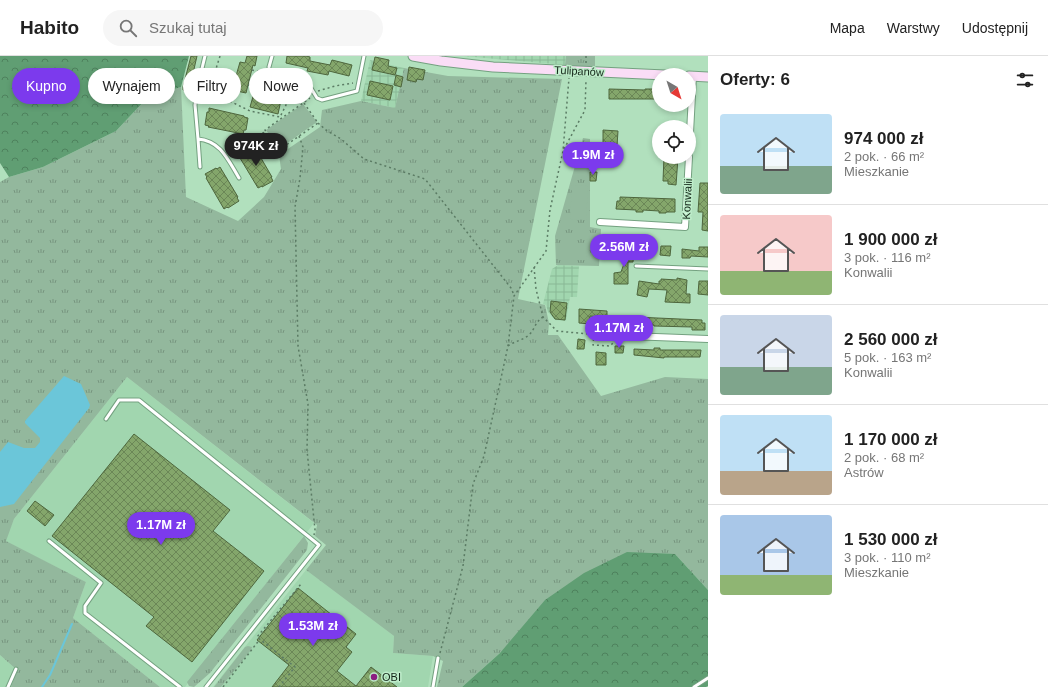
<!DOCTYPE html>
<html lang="pl">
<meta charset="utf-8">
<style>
body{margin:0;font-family:Arial,sans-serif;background:#f6f6f6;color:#222;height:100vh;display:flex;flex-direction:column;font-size:15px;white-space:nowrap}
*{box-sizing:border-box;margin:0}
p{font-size:13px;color:#767676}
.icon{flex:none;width:22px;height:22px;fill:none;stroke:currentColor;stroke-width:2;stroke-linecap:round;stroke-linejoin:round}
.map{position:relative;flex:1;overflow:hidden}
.details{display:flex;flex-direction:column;background:#fff;width:340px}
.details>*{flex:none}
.top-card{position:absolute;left:12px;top:12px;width:380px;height:36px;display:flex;gap:8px}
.needle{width:26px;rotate:141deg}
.controls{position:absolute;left:652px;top:12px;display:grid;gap:8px}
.controls a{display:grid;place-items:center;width:44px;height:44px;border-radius:50%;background:#fff;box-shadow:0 2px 6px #0003;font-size:20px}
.price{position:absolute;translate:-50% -34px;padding:0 9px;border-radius:14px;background:#7c3aed;color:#fff;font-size:13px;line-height:26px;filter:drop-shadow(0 1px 2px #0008)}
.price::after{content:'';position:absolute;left:50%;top:24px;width:12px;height:9px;margin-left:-6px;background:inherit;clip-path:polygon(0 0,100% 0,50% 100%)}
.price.current{background:#222;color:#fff}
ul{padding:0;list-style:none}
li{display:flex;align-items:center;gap:12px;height:100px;padding:0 12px}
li+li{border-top:1px solid #e0e0e0}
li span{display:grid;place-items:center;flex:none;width:112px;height:80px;border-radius:4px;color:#555}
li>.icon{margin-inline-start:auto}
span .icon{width:48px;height:48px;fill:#fffc;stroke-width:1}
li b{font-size:17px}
h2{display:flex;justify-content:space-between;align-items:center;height:48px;padding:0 12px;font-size:17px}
.tag{padding:0 14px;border-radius:18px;background:#fff;box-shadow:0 2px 6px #0003;font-size:14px;line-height:36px}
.tag.current{background:#7c3aed;color:#fff}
header{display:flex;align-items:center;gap:24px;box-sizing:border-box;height:56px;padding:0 20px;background:#fff;border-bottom:1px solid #e0e0e0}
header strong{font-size:19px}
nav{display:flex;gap:22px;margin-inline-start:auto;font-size:14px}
.search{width:280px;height:36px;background:#f6f6f6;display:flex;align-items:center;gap:10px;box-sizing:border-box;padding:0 14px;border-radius:22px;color:#767676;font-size:15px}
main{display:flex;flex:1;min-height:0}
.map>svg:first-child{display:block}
.built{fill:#a1d6af}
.industrial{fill:url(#industrial-grid)}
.grass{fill:url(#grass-tufts)}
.forest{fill:url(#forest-crowns)}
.garden{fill:#93b89d}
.water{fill:#6bc6d9}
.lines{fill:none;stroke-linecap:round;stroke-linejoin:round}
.stream{stroke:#6bc6d9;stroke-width:2}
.building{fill:url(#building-cross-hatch);stroke:#4e663d}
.lane-casing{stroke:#74a180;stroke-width:5}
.street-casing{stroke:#74a180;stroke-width:8}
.secondary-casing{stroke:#74a180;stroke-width:11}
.path{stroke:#5b7b64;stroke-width:1.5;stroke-dasharray:2 3;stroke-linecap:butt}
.lane{stroke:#fff;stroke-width:3}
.street{stroke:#fff;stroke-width:6}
.secondary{stroke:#faddf6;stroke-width:9}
.poi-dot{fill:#8c1e81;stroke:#beedca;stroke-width:1.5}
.labels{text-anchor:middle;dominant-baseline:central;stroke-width:3;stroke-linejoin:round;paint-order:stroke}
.street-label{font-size:11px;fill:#132518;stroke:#beedca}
.poi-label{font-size:11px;fill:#132518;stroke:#beedca;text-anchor:start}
</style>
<header>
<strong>Habito</strong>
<div class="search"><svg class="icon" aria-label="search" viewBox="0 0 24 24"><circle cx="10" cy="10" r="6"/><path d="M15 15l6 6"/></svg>Szukaj tutaj</div>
<nav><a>Mapa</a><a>Warstwy</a><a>Udostępnij</a></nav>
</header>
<main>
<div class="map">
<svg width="708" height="631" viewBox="0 0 708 631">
<defs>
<pattern id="industrial-grid" width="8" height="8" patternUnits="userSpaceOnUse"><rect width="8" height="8" fill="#a1d6af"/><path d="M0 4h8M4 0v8" fill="none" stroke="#8ab896"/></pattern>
<pattern id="grass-tufts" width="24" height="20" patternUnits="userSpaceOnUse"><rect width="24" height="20" fill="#93b89d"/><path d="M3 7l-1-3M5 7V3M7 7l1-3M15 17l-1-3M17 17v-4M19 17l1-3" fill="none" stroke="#77957f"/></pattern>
<pattern id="forest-crowns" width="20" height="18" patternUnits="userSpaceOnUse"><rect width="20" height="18" fill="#609e73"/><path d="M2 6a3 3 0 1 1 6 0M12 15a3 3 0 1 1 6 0" fill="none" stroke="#4e815d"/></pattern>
<pattern id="building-cross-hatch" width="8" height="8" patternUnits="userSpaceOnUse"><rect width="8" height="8" fill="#84a66b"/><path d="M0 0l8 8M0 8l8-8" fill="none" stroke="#6b8757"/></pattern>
</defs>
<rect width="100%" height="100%" fill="#b1e0bd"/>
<path class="built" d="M127,321l187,146 -129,164h-25l-87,-69 13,-36 -81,-41 9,-22z
M306,514l88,66 -1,17 40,3 -5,31h-215z
M0,599l17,15 -6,17h-11z"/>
<path class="industrial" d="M463,0h103l-1,9z
M370,4l34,8 -9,40 -34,-7z
M558,209l21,1 -2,31h-7l-4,24 -11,-1 -7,-8 -2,-7 -3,-1 9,-35z"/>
<path class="grass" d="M566,0h29v12l-30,-3z
M404,12l44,8 114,3 -44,220 27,6 4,18 -1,12h10l43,61 64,-19 43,2v211l-33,-36 -175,99 -38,34h-25l6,-26 -10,-5 -40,-3 1,-17 -88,-66 20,-25 -11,-9 2,-11 -190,-148 -113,142 -8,22 80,41 -13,36 87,69h-149l6,-17 -17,-15v-473l9,-5 34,-10 73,-36 32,-34 33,-10 5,110 52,24 26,-24 17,-28 -2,-14 41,-28 2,-17 39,-9 34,7z
M583,82l7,1v88l11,2 -2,37 -43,-1 -1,-29z
M304,480l4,7 -1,7 -97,123 -16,14 -5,-1 -2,-4z
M248,590l4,1 -1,3 -30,37h-7l31,-40z"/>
<path class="forest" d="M0,0h189l-8,31 -33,10 -32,34 -73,36 -34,10 -9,-14z
M627,496l48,2 33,36v96l-2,1h-244l38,-34 45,-53 39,-27z"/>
<path class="garden" d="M303,48l14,18 -38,27 -13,-19z
M572,129l16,1 -2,34 -16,-1z
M563,192h24l-1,12h-23z"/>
<path class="water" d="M64,320l17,8 9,21 -1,3 -75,96 -14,3v-55l8,-10 16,6h11l5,-6v-4l-15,-15v-2z"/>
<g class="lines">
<path class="stream" d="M42,631l8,-12 22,-51"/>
</g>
<path class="building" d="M191,0h6l-8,35 -6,-1v-3z
M247,0h10l-2,10 -2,-1 -7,28 -14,-3 8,-28 5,1z
M287,0h19l4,1v4l20,4 2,-5 20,5 -3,11 -20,-5 -1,4 -21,-4 1,-3 -22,-5z
M375,1l14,3 -1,6 9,2 -2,7 -23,-5z
M409,11l16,3 -2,10 -6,-1 -1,3 -9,-2z
M396,19l7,2 -2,10 -7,-2z
M370,25l23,5 -3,14 -23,-5z
M286,27l15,3 -3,14 -15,-3z
M609,33l36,1v-1h11v10h-47z
M254,37l27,7 -3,14 -28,-7z
M209,52l35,8v1l4,1 -2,12h-2l-1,4 -35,-7 1,-1 -4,-1 2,-13h2z
M603,74l15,1 -1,15h-14z
M250,90l1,2 3,-2 18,31h-1l2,4 -11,6v-1l-4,2 -18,-30 1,-1 -2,-3z
M664,101l14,1 -2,27 -8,-1v-3h-5z
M220,111l18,30 -1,1 2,3 -11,7 -1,-1 -3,2 -18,-31 1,-1 -2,-3 11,-6 1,1z
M590,116h7l-1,9h-6z
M700,127h8v48l-6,-1 1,-18h-5z
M620,141l55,2v13h-9v1h-7v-2l-16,-1v2h-7v-2l-20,-1 1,-8h3z
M643,184h10v9l-11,-2z
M661,190h10l-1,10 -10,-1z
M699,191h9v10l-17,-1 -1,2h-8v-9l17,2z
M623,194h11l-1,12h-5v22h-14v-11l7,-1 4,-11h-2z
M677,222l10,2 -1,14h4v9l-25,-1 2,-12 -18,-1 -2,8 -10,-2 2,-14 20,3v-3h2v-2l16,1z
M699,225h9v14l-10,-1z
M551,245l16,2 -2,17 -10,-1 -5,-7z
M579,253l28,2v7l-17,-2v8l-11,-1z
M635,261l67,3v3h3v7h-13v-3l-38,-1v-1l-21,-1 1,-6h1z
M616,262h11v7h-11z
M578,283l7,1 -1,9h-7z
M615,290h9l-1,7h-8z
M654,292h6v2h41l-1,7h-36v1l-30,-3v-6l20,1z
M596,296l10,1v12h-10z
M134,378l96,76 -17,21 51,40 -72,91 -46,-36 8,-9 -102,-81z
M35,445l19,14 -9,11 -18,-15z
M298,532l58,46 -10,13 6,5 -15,19 19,15 15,-19 26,20h-125l17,-22 -32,-25z"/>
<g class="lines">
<defs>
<path id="lane" d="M205,0l-7,29 -3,20 3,34c23,2 30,21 41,39
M269,11l3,-11
M306,24l11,18 5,2 35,-9 7,-35
M198,83l2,28
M636,210l72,3
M106,363l13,-19h20l180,145 -113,142
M49,485l52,42 -16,23v7l95,74
M8,631l8,-18
M433,631l5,-29
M694,631l14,-9"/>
<path id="street" d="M689,96l4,-76
M600,166l85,5 4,-70
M603,279l105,4"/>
<path id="secondary" d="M413,0l28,5 52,6 172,8
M689,20l19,1"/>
</defs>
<use href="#lane" class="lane-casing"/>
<use href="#street" class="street-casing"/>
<use href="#secondary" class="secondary-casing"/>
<path class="path" d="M220,0l-11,35 41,20 30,6 8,-16 11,2 4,-17
M586,0v8
M252,14l49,10
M248,29l26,4
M318,35l17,-5 18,-3
M260,39l5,-22
M273,42l3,-23
M304,47l14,20 -39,27 -14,-20c15,-11 30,-21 45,-32
M318,67l8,7 15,9 23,20 61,20 86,109 3,7
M299,80l4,11 -3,31 -5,29 3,139 10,58 -1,46 8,80 -1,5
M227,93l4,1 24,-15 11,-3
M564,93l21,-39 1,-30
M534,211l2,22 7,28 14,14 41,4
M594,278l-1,11 17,1 4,-4
M508,290c7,-5 15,-6 21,-11 6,-6 6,-13 14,-18
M440,597l23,-87 10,-82 11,-28 24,-110 6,-50 32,-45 4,-41 13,-59 6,-73
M223,631l37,-48
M279,631l16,-20 -38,-30 44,-53"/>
<use href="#lane" class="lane"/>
<use href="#street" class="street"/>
<use href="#secondary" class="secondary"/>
</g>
<circle class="poi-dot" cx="374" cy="621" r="4"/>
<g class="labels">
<g class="street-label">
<text transform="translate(579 15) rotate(3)">Tulipanów</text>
<text transform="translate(687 143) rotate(-87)">Konwalii</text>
</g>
<g class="poi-label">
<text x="382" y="621">OBI</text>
</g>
</g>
</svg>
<div class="controls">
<a><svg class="needle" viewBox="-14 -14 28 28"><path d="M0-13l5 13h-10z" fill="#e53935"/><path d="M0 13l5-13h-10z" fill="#767676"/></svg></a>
<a><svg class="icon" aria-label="locate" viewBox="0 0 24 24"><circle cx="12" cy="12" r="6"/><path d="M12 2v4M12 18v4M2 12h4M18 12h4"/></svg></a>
</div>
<b class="price current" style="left:256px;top:111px">974K zł</b>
<b class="price" style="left:593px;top:120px">1.9M zł</b>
<b class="price" style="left:624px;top:212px">2.56M zł</b>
<b class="price" style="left:619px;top:293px">1.17M zł</b>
<b class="price" style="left:161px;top:490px">1.17M zł</b>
<b class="price" style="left:313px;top:591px">1.53M zł</b>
<div class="top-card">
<a class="tag current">Kupno</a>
<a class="tag">Wynajem</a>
<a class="tag">Filtry</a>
<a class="tag">Nowe</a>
</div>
</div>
<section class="details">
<h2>Oferty: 6<svg class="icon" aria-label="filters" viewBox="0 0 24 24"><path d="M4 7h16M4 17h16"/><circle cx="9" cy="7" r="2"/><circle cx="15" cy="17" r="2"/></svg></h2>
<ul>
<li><span style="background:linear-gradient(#bfe0f5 65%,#7fa58c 0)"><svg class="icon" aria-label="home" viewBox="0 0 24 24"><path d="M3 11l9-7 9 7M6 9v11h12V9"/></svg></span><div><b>974 000 zł</b><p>2 pok. · 66 m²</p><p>Mieszkanie</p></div></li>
<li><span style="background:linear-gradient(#f6c9c9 70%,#8fb573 0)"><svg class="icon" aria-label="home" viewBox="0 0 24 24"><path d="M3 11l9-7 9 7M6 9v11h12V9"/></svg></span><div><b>1 900 000 zł</b><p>3 pok. · 116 m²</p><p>Konwalii</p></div></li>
<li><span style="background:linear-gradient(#c9d6e8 65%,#7fa58c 0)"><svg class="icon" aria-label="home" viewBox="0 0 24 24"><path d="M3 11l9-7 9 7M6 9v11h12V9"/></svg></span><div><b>2 560 000 zł</b><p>5 pok. · 163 m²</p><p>Konwalii</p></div></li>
<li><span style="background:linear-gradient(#bfe0f5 70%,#b9a48a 0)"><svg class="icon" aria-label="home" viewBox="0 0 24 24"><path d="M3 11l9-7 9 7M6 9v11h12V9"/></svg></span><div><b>1 170 000 zł</b><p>2 pok. · 68 m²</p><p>Astrów</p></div></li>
<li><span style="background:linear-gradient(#a9c7e8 75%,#8fb573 0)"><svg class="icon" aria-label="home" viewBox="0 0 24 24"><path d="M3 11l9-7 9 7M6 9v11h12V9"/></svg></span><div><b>1 530 000 zł</b><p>3 pok. · 110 m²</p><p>Mieszkanie</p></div></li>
</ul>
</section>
</main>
